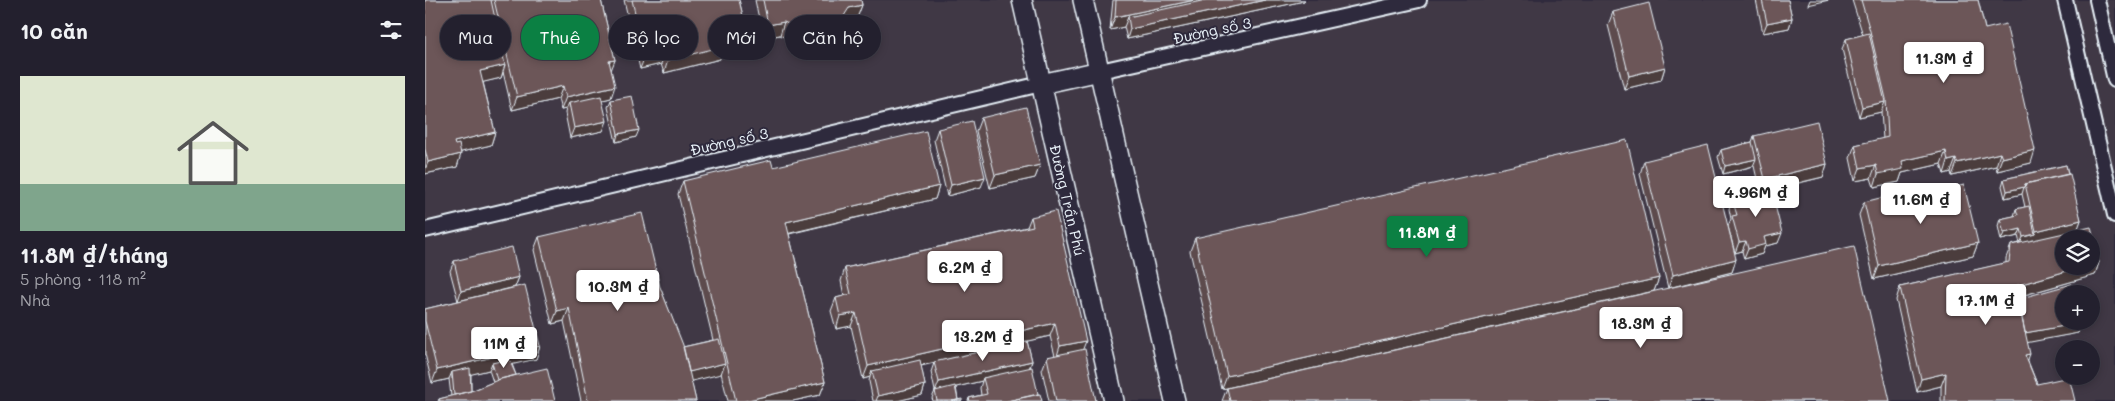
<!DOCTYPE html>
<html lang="vi">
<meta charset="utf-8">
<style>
body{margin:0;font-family:Mali,sans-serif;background:#2f2d3a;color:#f1f3f6;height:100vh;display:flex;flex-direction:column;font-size:19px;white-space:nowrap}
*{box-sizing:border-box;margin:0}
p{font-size:16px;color:#a3a3aa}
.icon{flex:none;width:28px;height:28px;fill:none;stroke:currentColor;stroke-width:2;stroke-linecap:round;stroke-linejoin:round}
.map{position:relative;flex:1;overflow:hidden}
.drawer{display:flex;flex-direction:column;background:#23202e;width:425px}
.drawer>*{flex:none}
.guide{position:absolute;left:15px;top:15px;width:475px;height:45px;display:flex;gap:10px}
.controls{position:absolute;left:1630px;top:230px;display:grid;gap:10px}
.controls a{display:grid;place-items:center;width:45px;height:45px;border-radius:50%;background:#23202e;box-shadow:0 2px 8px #0003,0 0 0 1px #403e4a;font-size:25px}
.price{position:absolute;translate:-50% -42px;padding:0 11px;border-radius:5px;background:#fff;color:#222;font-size:16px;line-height:32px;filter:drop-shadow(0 1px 2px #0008)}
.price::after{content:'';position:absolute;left:50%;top:30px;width:15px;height:11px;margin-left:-8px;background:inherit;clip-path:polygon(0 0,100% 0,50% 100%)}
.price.on{background:#0b8043;color:#fff}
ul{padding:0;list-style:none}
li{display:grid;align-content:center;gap:10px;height:265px;padding:0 20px}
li+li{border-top:1px solid #403e4a}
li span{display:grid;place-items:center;height:155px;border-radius:0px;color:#555}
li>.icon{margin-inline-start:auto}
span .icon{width:90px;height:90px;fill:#fffc;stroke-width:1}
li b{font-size:21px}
h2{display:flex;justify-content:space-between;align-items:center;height:60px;padding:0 20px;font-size:21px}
.pill{padding:0 18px;border-radius:22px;background:#23202e;box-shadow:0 2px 8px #0003,0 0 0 1px #403e4a;font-size:18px;line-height:45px}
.pill.on{background:#0b8043;color:#fff}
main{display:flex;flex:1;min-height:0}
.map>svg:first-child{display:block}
.built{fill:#413845;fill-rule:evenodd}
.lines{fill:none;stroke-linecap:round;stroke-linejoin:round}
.minor-casing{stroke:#e8f1f8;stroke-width:18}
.secondary-casing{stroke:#e8f1f8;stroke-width:22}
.minor{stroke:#2f2a3d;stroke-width:14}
.secondary{stroke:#2f2a3d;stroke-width:19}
.wall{fill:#5d4b4d;stroke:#e8f1f8;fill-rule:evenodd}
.shaded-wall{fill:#4c3d3e;stroke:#e8f1f8}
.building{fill:#6c5759;stroke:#e8f1f8}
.labels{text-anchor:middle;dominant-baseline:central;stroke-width:4;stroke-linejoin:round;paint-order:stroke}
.street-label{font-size:15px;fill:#e8f1f8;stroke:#2f2a3d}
</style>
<main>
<section class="drawer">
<h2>10 căn<svg class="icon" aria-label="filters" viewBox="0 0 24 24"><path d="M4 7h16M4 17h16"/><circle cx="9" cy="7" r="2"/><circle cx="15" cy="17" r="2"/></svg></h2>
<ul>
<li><span style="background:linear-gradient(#dfe7d0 70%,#7fa58c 0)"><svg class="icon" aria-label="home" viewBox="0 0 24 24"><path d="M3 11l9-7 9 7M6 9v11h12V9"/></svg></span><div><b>11.8M ₫/tháng</b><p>5 phòng · 118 m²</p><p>Nhà</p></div></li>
</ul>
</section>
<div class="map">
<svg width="1690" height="401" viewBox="0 0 1690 401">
<rect width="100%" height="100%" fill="#2f2a3d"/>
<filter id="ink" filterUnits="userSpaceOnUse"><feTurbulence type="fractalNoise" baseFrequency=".02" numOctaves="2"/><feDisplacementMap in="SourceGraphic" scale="10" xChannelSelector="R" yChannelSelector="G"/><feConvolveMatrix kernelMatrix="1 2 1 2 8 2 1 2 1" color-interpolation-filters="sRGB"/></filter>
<g filter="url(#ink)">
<path class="built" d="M0,0h1690v401h-1690zM1639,239h27v27h-27zM1639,294h27v27h-27zM1639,349h27v27h-27z"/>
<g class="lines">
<defs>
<path id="minor" d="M1640,0l50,215
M1672,0l18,80
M675,71l319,-71
M0,230l616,-146"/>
<path id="secondary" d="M597,0l92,401
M658,0l92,401
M616,84l59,-13"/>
</defs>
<use href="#minor" class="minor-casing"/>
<use href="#secondary" class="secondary-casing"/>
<use href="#minor" class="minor"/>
<use href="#secondary" class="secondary"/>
</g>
<path class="wall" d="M0,0h176l14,60 -4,9v29l-9,2 1,31 -33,7 -5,-25 1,-4 -5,1 -3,-11 -46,11 -9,-38 -2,6 -18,4 12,50 -4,13 -30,7 -4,15 -32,7z
M199,0h115l8,32 -5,12 -18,5 -4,10 -56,14 -3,-9 -21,5z
M330,0h106l1,5 -5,13 -13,3 -6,11 -46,9 -12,-6 -17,3z
M688,0h192l-1,1 -177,38 -3,-12 -14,3z
M1331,0h32l4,18 -3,10 -26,5z
M1427,0h126l7,29 46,134 -34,8 -1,-5 -44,10 -1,-4 -7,2 -3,-10 -39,9 -3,9 -25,5 -3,-9 -16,3 -5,-23 5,-13 28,-6 -2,-27 -22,5 -17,-68 4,-10 17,-4z
M1188,12l52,55 -4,13 -37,9 -16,-64z
M186,100l25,37 -20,5 -8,-35z
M556,118l59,47 -5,13 -45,10 -14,-57z
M513,129l43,58 -34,9 -13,-56z
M1329,136l73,28 -4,13 -52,13 7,53 -13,3 -3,8 -18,5 -2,-8 -7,2 -7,-27 3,-7 -2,-10 3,-10 28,-7 -6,-26 -31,8 -5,-17 3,-7 31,-8z
M1219,161l92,98 -4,13 -64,16 -28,-114z
M1641,165l15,55 -4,10 22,32 -4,13 -78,22 1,2 63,24 -3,10 -51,9 1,19 9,23 38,17h-134v-15l-24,6 -21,-92 4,-13 106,-24v-5l5,-13 9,-2 -2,-7 -17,4 -3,-14 2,-7 14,-3 2,-7 9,-2 -3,-13 -17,4 -3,-12 2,-7z
M348,167l166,19 -4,13 -146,35 36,148 -5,13 -27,6h-65l-7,-28 -30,8 5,20h-115l-17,-80 -12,3 -18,-74 5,-13 121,50 23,60 30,-7 -35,-146 5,-13z
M1492,196l61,47 -5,13 -99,23 -15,-64 5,-13 26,4 25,-6z
M606,217l51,133 14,51h-47l-7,-31 5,-13 8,-1 -5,-20 -23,5 5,20 -2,7 8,26 4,7h-74l1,-3 12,-3 -1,-7 2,-7 -26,6 2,13 4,1h-29l-1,-3 3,-7 -4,-19 3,-9 -13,3 4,19 -3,10 -25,6h-24l-4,-20 1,-4 -7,2 -12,-53 -15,3 -5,-18 5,-13 8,-2 -3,-15 4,-13 182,-41z
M770,238l464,40 -5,13 -432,98 -32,-138z
M29,261l65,16 -4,10 25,59 -4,13 -24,5 4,11 39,26h-117l1,-2 12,-3 -2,-17 -17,4 -7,-29v-45l33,-8 -8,-30zM64,370l4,12 -22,9v-17z
M802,388l663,13h-668z"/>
<path class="shaded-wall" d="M770,0h28l-95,17 -4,10 -14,3 5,-13z
M840,0h40l-1,1 -177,38 3,-10z
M1385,0h19l-21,5z
M437,5l-5,13 -13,3 -6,11 -46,9 5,-13 52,-20z
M1367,18l-3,10 -26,5 4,-10z
M359,22l-4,13 -17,3 5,-13z
M322,32l-5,12 -18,5 -4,10 -56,14 4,-13 55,-23z
M241,51l-5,13 -21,5 5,-13z
M190,60l-5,13 -1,-12z
M80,65l-4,13 -25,6 4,-13z
M1240,67l-4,13 -37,9 5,-13z
M138,86l-5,13 -46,11 5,-13z
M190,86l-4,12 -41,10 -1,-5 -3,6 -5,1 5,-13z
M1460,102l-4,10 -22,5 3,-10z
M182,121l-4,10 -33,7 4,-10z
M214,130l-3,7 -20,5 2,-8z
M70,132l-4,13 -42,10 5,-13z
M1610,150l-4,13 -34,8 5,-13z
M1521,151l-5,13 -39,9 -3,9 -25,5 4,-13 24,-13z
M1575,153l-4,13 -44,10 5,-13z
M36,154l-4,13 -32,7v-4l3,-8z
M1331,159l-3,7 -30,8 2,-8z
M1531,159l-5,13 -7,2 4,-13z
M1402,164l-4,13 -63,15 5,-13z
M615,165l-5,13 -45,10 5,-13z
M1451,165l-5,13 -16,3 5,-13z
M560,177l-4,10 -34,9 4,-11z
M514,186l-4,13 -153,36 4,-13z
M1599,187l-2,7 -17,4 2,-7z
M1656,220l-4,11 -57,13 3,-7 12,-3 1,-3z
M1596,229l-3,7 -17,4 3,-7z
M1357,233l-4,10 -13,3 -3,8 -18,5 4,-10 16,-12z
M1321,241l-4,10 -7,2 4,-11z
M1553,243l-5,13 -99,23 5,-13z
M1311,259l-4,13 -64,16 5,-13z
M1674,262l-4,13 -85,24 5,-13 69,-20h7v-2z
M94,277l-4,10 -57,14 3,-10z
M1234,278l-5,13 -432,98 5,-13z
M144,308l-5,13 -12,3 5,-13z
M431,313l-5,13 -15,3 4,-13z
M630,323l-5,13 -176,40 -2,-5 -2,6 -7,2 5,-13z
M1656,323l-3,10 -58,11 4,-11z
M661,341l-5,13 -25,5 4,-13z
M115,346l-4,13 -43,10 -1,-6 -3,7 -37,9v-7l-3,7 -17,4 5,-13z
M1605,354l-5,13v-12z
M607,361l-4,10 -45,7 -1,3 -47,11 4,-10z
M300,363l-4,11 -37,9 4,-11z
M1521,373l-5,13 -24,6 4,-13z
M400,382l-5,13 -27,6h-49z
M500,385l-3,10 -25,6h-21l2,-5z"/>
<path class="building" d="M0,0h66l14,65 -25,6 15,61 -41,10 1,3 4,-1 2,10 -33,8 -3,-13z
M69,0h107l14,60 -6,1 6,25 -49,11 -3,-11 -46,11z
M207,0h107l8,32 -24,5 2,9 -57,14 -2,-9 -21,5z
M338,0h98l1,5 -13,3 -7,11 -45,9 -13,-6 -16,3z
M691,0h79l-80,17z
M781,0h59l-135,29 -2,-12z
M1337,0h26l4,18 -25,5z
M1436,0h117l7,29 21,-5 29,126 -33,8 -2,-5 -43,10 -1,-4 -8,2 -2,-10 -44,10 1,8 -25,5 -2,-9 -16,3 -5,-23 33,-8 -2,-38 -16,-68z
M1224,3l16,64 -36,9 -16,-64z
M1444,33l16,69 -23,5 -16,-68z
M176,96l6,25 -33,7 -5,-25z
M207,96l7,34 -21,4 -7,-34z
M601,107l14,58 -45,10 -14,-57z
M547,121l13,56 -34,8 -13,-56z
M1392,121l10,43 -62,15 -11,-43z
M501,131l13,55 -153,36 39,160 -81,19h-8l-53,-220 88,-21 2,7z
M1202,140l32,138 -432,98 -32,-138z
M1327,142l4,17 -31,7 -4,-16z
M1283,145l28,114 -63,16 -29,-114z
M1641,165l2,9 -43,10 -1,3 -17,4 -3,-12z
M1645,174l11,46 -45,11 -11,-47z
M1539,185l14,58 -99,23 -15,-64 24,-6 2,10 27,-7v-3z
M1346,189l11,44 -18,4 2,7 -18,5 -2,-8 -7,1 -7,-26 5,-1 -5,-16z
M1604,206l6,28 -12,3 -2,-8 -17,4 -4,-14 18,-4 -2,-6z
M631,211l30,130 -26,5 -5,-23 -187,43 -12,-53 -16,3 -4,-18 15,-4 -6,-26 188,-42 -2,-9z
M217,213l18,74 23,58 13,56h-108l-19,-93 -12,3 -18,-74z
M1666,227l8,35 -8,2v-25h-27v27h20l-69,20 15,68 -5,1 12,29 32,-7 6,24h-130l1,-28 -25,6 -21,-92 109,-25 2,-17z
M1429,246l36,155h-660l-3,-13z
M87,247l7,30 -58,14 -7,-30z
M1647,284l3,10h-11v27h17v2l-56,10 -7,-34z
M100,285l15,61 -103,24 -12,-49v-12z
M294,339l6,24 -36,9 -6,-25z
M602,341l5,20 -93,21 -5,-20z
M660,349l11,52h-40l-9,-44z
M84,359l7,16 -19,5 -5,-17z
M495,360l5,25 -47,11 -6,-25z
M607,367l6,27 -31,7h-37l-1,-3 18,-4 -4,-16z
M45,368l1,23 -17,4 -2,-23z
M122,368l8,33h-115l-1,-2 35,-9 26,-11z
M530,386l3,14 -6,1h-15l-2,-10z
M615,394l2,7h-35z
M537,399v2h-10z"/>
</g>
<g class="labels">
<g class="street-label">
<text transform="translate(787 30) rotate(-12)">Đường số 3</text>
<text transform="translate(304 141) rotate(-13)">Đường số 3</text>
<text transform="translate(643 200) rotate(77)">Đường Trần Phú</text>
</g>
</g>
</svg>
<div class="controls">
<a><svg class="icon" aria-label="layers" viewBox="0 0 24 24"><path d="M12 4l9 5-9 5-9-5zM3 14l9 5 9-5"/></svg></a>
<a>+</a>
<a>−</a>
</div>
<b class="price" style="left:1519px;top:84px">11.3M ₫</b>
<b class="price" style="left:1331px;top:218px">4.96M ₫</b>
<b class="price" style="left:1496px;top:225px">11.6M ₫</b>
<b class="price on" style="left:1002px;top:258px">11.8M ₫</b>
<b class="price" style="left:540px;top:293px">6.2M ₫</b>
<b class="price" style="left:193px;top:312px">10.3M ₫</b>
<b class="price" style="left:1561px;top:326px">17.1M ₫</b>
<b class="price" style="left:1216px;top:349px">18.3M ₫</b>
<b class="price" style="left:558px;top:362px">13.2M ₫</b>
<b class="price" style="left:79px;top:369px">11M ₫</b>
<div class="guide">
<a class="pill">Mua</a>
<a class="pill on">Thuê</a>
<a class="pill">Bộ lọc</a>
<a class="pill">Mới</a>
<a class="pill">Căn hộ</a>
</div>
</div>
</main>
